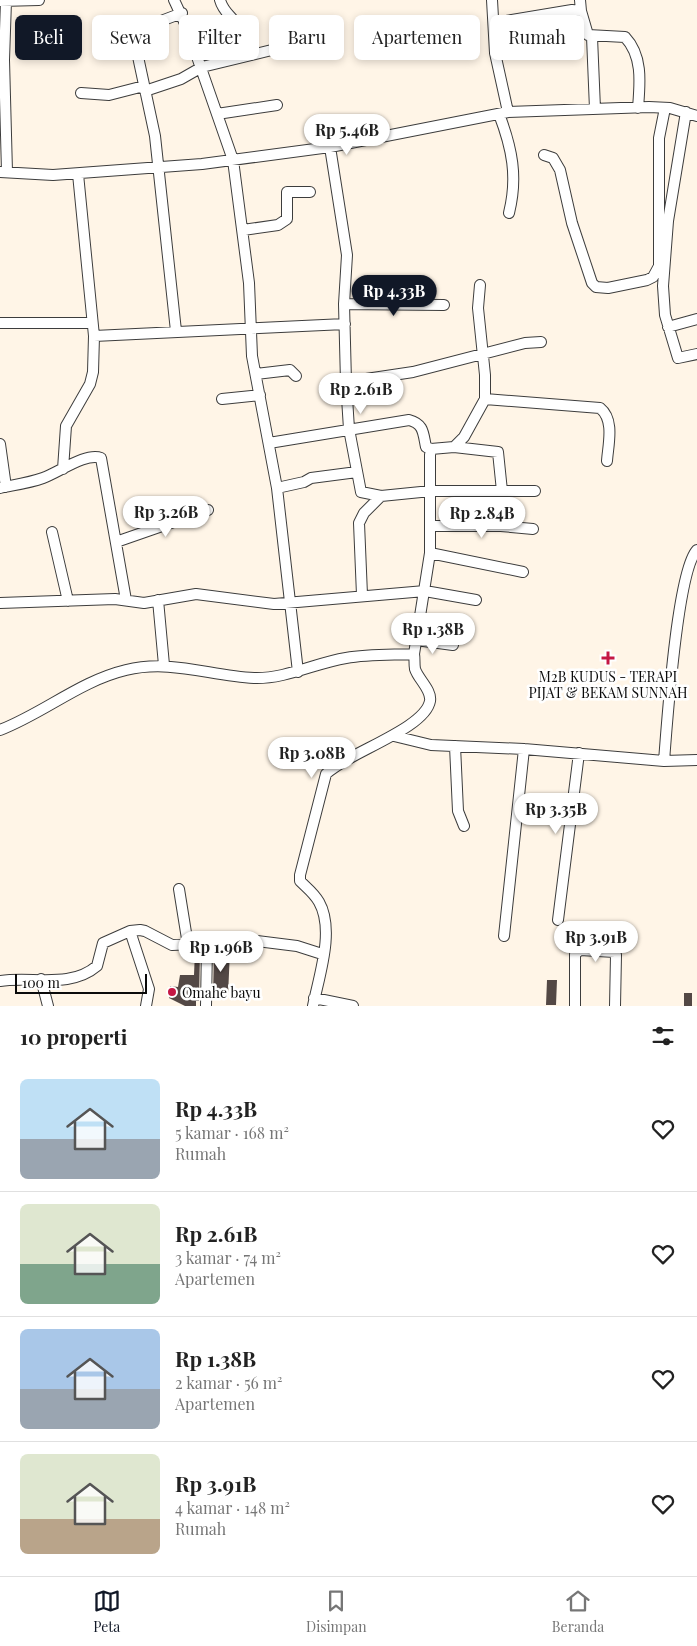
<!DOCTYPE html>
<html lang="id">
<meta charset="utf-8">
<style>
body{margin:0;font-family:"Playfair Display",serif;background:#f6f6f6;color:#222;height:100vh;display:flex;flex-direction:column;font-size:19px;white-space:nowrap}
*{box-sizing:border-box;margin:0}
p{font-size:16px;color:#767676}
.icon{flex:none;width:28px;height:28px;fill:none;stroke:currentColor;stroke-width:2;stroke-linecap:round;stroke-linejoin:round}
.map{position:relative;height:1006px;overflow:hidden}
.details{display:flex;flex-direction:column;background:#fff;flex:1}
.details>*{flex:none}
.top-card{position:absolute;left:15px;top:15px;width:668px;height:45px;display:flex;gap:10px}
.scale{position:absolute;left:15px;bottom:12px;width:132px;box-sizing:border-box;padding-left:5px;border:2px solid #0a0a0a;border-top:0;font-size:14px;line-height:18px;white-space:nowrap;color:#0a0a0a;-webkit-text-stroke:4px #fff;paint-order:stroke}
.price{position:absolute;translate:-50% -42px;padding:0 11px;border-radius:18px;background:#fff;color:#222;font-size:16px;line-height:32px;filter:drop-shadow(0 1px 2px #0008)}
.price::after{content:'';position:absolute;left:50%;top:30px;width:15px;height:11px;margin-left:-8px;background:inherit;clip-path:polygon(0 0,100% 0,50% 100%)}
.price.selected{background:#111827;color:#fff}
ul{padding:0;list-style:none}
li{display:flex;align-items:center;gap:15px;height:125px;padding:0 20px}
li+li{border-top:1px solid #e0e0e0}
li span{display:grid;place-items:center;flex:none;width:140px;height:100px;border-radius:8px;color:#555}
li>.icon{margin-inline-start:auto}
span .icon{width:60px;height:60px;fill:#fffc;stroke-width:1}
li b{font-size:21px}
h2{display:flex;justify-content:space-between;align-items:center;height:60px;padding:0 20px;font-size:21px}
.tag{padding:0 18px;border-radius:8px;background:#fff;box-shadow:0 2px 8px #0003;font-size:18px;line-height:45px}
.tag.selected{background:#111827;color:#fff}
.menu{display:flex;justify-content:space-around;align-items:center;height:70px;border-top:1px solid #e0e0e0;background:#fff;font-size:14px;color:#767676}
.menu a{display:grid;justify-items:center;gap:2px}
.menu .selected{color:#111827}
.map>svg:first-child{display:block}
.building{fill:#534845}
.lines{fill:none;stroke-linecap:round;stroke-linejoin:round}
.minor-casing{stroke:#3d3d3d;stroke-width:12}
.minor{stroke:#fff;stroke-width:10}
.poi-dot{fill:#c51744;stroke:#fff;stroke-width:2}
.labels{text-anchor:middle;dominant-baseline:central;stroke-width:5;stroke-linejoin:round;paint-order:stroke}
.poi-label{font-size:14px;fill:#0a0a0a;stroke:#fff}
</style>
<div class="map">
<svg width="697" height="1006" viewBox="0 0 697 1006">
<rect width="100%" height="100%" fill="#fff5e7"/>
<path class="building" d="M214,950h16l-2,46h-15z
M195,951h5l-1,50h-3v5h-11l-16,-8 1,-12 8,1 2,-12h14z
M547,980h10l-1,25h-10z
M684,993h8v13h-8z"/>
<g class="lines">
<defs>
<path id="minor" d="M174,0l13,28 46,132 16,123 3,73 25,132 21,184
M220,0c3,11 9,14 15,22 7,10 12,22 16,33
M492,0l3,53 13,59
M580,0l1,11
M0,1l39,-1
M6,1l-2,59 3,112
M494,23l78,-13 9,1 7,24 37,2c18,19 15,46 13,71
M592,37l3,72
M145,91l36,-12 21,-12 82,-20
M81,93l28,2 35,-9
M686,112l-18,109 -5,65 2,29 13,43 19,-4
M217,114l60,-9
M499,114c13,34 19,63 10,99
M330,147l17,108 -3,49 2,78 3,47 12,63 20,4 50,-5h104
M544,155l9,3 7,12 12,53 20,60 4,4 12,1 39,-8 6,-3 6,-11v-128l6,-30
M0,172l53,3 149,-11 128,-17 178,-35 141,-5 21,1 27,8
M243,230l35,-5 9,-6v-27h23
M344,304l100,1
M0,323h92
M668,327l29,-8
M176,331l-21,-195 -21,-98 6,-9 42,-16
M94,336l251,-12
M256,374l34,-4 6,6
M346,382l67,-10 112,-29 16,-1
M222,399l38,-4
M485,399l115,9c15,12 8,37 7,53
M269,443l140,-23c15,4 14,13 17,27l5,2
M0,444l6,43
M454,447l44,5 4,39
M63,469l3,-43 24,-42 3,-12 1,-36 -16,-162
M0,488c14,-3 29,-5 43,-10 15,-5 43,-26 58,-20l25,142
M277,488l27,-6 7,-4 46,-6
M431,526h70l32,3
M52,532l16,69
M116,542l92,-32
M430,553l93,19
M362,595l-3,-72 5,-10 17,-17
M158,600l6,65
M0,603l115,-4 29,4 52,-9 78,10 151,-13 51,9
M416,640l37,5
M0,730c44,-17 80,-49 126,-60 45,-11 84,6 128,8 32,1 61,-15 92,-20 22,-4 45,-3 68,-4
M394,736l37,9 93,4 140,12 33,-1
M455,746l3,65 6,15
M664,761c3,-37 13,-190 33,-211
M179,889l9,56
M558,920l21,-167
M130,931l19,58 -3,17
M504,936l20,-187
M41,979l7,27
M0,981c32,-5 70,8 97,-15l6,-23 27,-12 10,-1 5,1 27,14 85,-4 40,5 25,8
M314,998l39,8
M206,1006l1,-61
M313,1006c6,-30 22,-76 6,-104 -5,-9 -12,-14 -19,-21v-6l26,-101c21,-21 99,-45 104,-73 2,-11 -12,-22 -15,-32 -1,-5 0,-10 -1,-15l16,-101v-98l1,-6 23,-2 10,-10 21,-38v-24l-7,-67 2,-23
M575,1006v-52l5,-4 35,2 1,3 -1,51"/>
</defs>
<use href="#minor" class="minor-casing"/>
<use href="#minor" class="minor"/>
</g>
<g class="poi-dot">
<path d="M605.5 650.5h5v5h5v5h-5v5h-5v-5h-5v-5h5z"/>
<circle cx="172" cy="992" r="5"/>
</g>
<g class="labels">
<g class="poi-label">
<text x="608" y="676">M2B KUDUS - TERAPI<tspan x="608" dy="16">PIJAT &amp; BEKAM SUNNAH</tspan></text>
<text x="182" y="992" text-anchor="start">Omahe bayu</text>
</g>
</g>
</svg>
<div class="scale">100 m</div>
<b class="price" style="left:347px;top:156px">Rp 5.46B</b>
<b class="price selected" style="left:394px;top:317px">Rp 4.33B</b>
<b class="price" style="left:361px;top:415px">Rp 2.61B</b>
<b class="price" style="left:166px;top:538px">Rp 3.26B</b>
<b class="price" style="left:482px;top:539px">Rp 2.84B</b>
<b class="price" style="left:433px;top:655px">Rp 1.38B</b>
<b class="price" style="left:312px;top:779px">Rp 3.08B</b>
<b class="price" style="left:556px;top:835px">Rp 3.35B</b>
<b class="price" style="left:596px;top:963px">Rp 3.91B</b>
<b class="price" style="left:221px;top:973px">Rp 1.96B</b>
<div class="top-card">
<a class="tag selected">Beli</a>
<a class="tag">Sewa</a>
<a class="tag">Filter</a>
<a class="tag">Baru</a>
<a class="tag">Apartemen</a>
<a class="tag">Rumah</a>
</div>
</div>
<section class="details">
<h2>10 properti<svg class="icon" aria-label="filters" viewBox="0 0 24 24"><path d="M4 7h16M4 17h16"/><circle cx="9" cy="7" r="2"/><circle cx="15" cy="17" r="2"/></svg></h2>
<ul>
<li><span style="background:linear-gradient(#bfe0f5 60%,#9aa5b1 0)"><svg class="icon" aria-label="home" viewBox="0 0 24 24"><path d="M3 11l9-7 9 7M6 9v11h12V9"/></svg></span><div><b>Rp 4.33B</b><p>5 kamar · 168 m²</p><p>Rumah</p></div><svg class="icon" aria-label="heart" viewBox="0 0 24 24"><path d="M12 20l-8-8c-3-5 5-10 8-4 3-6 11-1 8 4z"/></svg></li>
<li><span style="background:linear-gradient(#dfe7d0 60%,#7fa58c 0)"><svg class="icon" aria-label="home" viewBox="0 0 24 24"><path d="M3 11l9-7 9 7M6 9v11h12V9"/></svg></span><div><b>Rp 2.61B</b><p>3 kamar · 74 m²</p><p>Apartemen</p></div><svg class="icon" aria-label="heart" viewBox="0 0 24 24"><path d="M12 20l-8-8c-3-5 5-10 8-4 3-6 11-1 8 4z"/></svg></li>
<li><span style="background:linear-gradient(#a9c7e8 60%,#9aa5b1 0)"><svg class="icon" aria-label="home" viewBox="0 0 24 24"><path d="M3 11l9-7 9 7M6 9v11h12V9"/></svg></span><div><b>Rp 1.38B</b><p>2 kamar · 56 m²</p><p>Apartemen</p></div><svg class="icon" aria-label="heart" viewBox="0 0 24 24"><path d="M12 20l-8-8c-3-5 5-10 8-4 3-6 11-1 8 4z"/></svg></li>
<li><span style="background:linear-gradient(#dfe7d0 65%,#b9a48a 0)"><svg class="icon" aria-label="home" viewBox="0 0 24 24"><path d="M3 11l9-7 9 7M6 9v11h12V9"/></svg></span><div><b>Rp 3.91B</b><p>4 kamar · 148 m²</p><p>Rumah</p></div><svg class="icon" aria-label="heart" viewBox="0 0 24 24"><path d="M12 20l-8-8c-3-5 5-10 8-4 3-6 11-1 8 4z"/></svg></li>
</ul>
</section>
<nav class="menu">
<a class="selected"><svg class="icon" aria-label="map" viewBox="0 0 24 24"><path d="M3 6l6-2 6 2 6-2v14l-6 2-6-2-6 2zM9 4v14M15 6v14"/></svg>Peta</a>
<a><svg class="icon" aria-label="saved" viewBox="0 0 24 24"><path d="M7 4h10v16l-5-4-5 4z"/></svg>Disimpan</a>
<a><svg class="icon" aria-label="home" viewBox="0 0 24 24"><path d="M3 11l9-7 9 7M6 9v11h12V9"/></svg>Beranda</a>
</nav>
